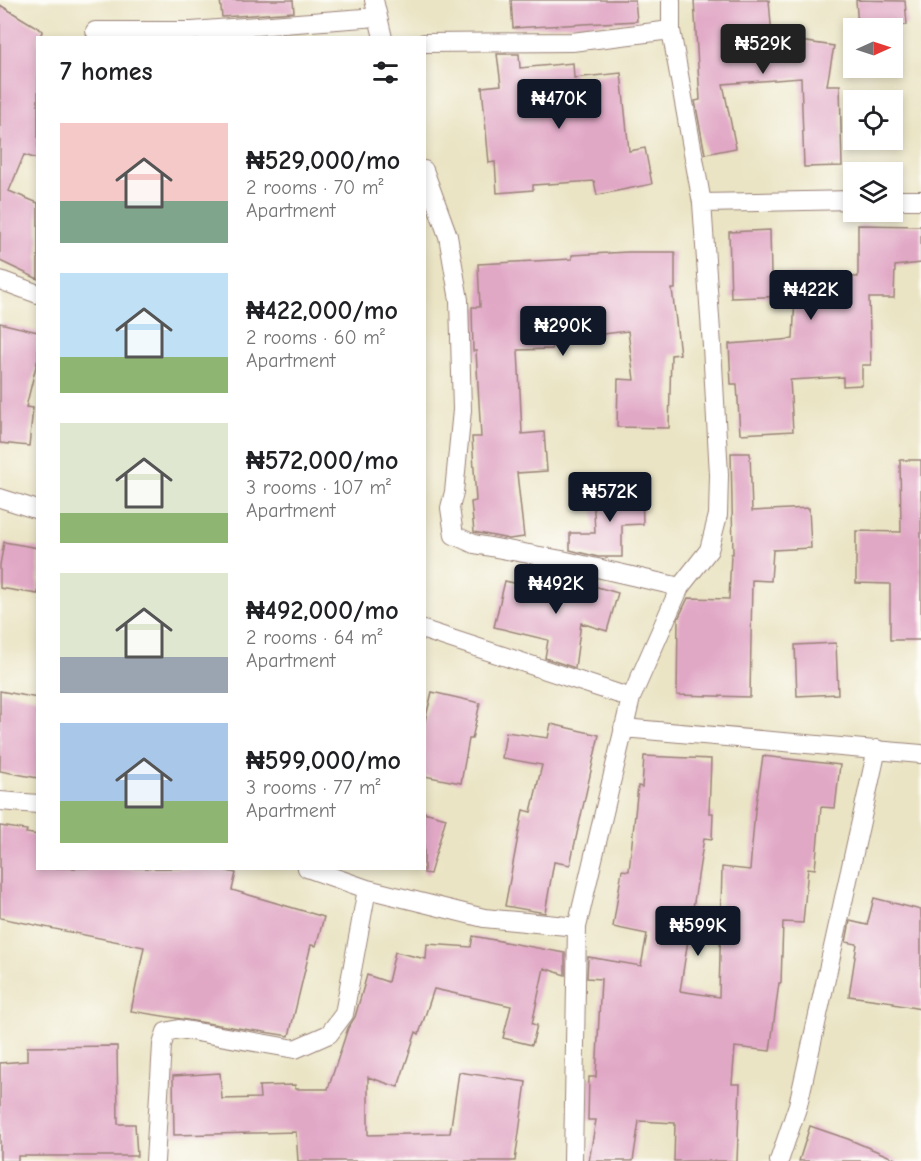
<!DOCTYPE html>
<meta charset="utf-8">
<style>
body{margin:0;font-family:"Comic Neue",sans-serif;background:#f2f2f2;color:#202124;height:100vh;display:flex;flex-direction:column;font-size:22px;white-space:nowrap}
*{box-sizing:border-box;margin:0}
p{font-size:20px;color:#757577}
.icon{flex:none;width:33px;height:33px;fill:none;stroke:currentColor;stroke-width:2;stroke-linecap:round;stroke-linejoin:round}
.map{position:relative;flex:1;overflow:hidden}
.sheet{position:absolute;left:36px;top:36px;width:390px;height:834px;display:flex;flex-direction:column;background:#fff;border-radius:0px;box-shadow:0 3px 9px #0003}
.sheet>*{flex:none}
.needle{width:39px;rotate:87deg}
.controls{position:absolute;left:843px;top:18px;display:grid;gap:12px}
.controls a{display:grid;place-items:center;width:60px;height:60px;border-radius:0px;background:#fff;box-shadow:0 3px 9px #0003;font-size:30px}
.price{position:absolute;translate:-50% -51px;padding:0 14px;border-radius:6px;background:#111827;color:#fff;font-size:20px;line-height:39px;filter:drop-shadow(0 2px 3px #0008)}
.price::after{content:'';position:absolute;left:50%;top:36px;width:18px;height:14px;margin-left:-9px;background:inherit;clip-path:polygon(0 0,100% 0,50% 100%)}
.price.on{background:#222;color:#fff}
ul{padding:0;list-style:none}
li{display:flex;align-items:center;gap:18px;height:150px;padding:0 24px}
li span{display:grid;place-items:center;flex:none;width:168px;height:120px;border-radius:0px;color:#555}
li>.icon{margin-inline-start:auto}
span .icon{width:72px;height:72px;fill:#fffc;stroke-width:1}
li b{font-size:26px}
h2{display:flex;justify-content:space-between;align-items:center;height:72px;padding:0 24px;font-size:26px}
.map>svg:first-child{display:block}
.building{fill:#e1a8c6}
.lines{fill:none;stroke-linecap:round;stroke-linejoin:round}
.street-casing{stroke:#9a8278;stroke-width:20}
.street{stroke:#fff;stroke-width:18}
</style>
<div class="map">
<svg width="921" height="1161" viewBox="0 0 921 1161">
<rect width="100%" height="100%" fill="#fdfcf7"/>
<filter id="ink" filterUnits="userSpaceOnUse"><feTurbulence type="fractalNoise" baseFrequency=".0167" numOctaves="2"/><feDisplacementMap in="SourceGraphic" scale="12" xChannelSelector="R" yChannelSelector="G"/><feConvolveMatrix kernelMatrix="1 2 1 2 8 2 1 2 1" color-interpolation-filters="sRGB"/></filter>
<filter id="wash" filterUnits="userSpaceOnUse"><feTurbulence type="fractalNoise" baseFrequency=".008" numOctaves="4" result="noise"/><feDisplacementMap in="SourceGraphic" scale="24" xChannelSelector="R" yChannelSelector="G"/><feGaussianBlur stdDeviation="1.35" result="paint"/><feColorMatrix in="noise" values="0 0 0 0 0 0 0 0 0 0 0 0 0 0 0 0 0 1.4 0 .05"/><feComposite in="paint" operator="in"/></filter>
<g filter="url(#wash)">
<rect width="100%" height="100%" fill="#eae4c4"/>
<g id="blocks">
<path class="building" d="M220,0h73l1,12 -72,5z
M511,0h124l2,21 -124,7z
M694,0h75l3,37 62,9 -7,39h13l2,81 -38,1 -3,-89 -78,6 13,64 -31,6 -10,-53 5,-1z
M856,0l49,1 2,24 -49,3z
M0,5l43,26 -5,7v121l-14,-4 -15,36 29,12v76l-38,-18z
M497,54h22l1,14 53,-5 1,15 47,-5 8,78 16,-3 7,36 -55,11 -3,-14 -61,4v5l-36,3 -2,-31 -6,1 -7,-76 19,-2z
M858,225l63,1v37l-26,3 -1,32h-25l2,67h-9v20l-19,1v-9l-53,3 3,51 -53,3 -3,-50h-6l-2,-40 64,-5 2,-43 -64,2 -2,-66 41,-2 1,44 87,3z
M628,252h47v37h-3l8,65 -9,1 -2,73 -52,-1 1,-48 16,1 -6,-49 -76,9v9l-34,1 4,84 22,-2 3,39 -30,2 7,64 -15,2 -35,-7 -3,-30 5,-1 -4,-64h9l-5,-86h-3l-1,-44h8l-2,-43 94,-5v-4z
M0,323l38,9v26l-12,49 7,1 -4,38 -29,-3z
M731,453h19l2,58 57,-3 2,40 -38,2 -2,31 -19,-1 -2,117 -73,-2 1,-76 10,-21 41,1 2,-45h2z
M900,460h21v180h-31v-56l-34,-1v-52l45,1z
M642,489l1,35 -21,1v32h-24l-28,-7v-17h25l-2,-42z
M4,542l34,6v46l-38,-6v-23z
M563,577l55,16 -11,38 -26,-8 -6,45 -30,-10 3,-18 -54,-13 11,-46 54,13z
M836,643l2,51 -41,2 -2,-51z
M0,691l38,7v80l-38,-7z
M432,692l48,11 -8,36h-3l-8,44 -37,-7v-51z
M551,724l48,11 -29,130 -16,-3 -9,51 -40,-7 18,-96 8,2 11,-47 -40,-7 4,-26 42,6z
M644,756l67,3 -2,54h4l-1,26 -8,-1 -24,153 39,6 3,-130 28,3 5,-60 8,-54 77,9 -5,43 -14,-1 -6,62 -7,-1 -5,55 -20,-1 -2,61h-2l-9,68 -35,-4 -3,37h8l-3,77h-63l1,-38 -36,-2 -6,40h-44l7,-41h-8l1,-43h7l5,-98 -14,-1 1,-21 53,9 6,-32 -34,-7 9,-57 7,1 9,-85 4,1z
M424,812l22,6 -16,56 -6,-1z
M0,826l27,4 -1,3 12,2v33h177l21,5 -4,17 92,27 -8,29 -5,-1 -22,91 -158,-25 13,-64 -144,-29z
M874,898l47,12v99l-28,-5 1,-2 -45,-6 8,-52 -11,-2 4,-21 17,4z
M473,936l92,17v22l-21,-7 -12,56 5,1 -5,20 -29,-7 8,-32 -77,-17 -15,45 -3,-2 -18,55 -30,-10v58l82,-2 9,-61 67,10 -11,79h-217l-2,-29 -122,3 -1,-59 47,-3 2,26 38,-1 -1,-12 36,-1v4h33l20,-61 7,-11 12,-42 21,7 7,-30 31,7 1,-15 44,3z
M117,1046l1,78h17l2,32h-119v5h-18v-98l27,-2v-14z
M810,1126l38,13 52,22h-101z"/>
</g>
</g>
<g filter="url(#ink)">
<use href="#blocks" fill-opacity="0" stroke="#9a8278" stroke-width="1.5"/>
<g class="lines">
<defs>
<path id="street" d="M374,0l9,38
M95,31h97l185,-14
M424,43l148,-1 99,-12
M424,170l24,66 11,64 3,110 -8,82 -4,16 4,27 20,9 88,16 118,27
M892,200h29
M702,203l152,-3
M0,280l38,14
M0,498l38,12
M424,630l207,68
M623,728l298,26
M0,801l38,3
M307,868l60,21 117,29 93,9
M155,1161l7,-116 4,-13 13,-3 116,20 34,-15 15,-20 23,-125
M573,1161l4,-234 54,-229 49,-111 29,-37 9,-35 1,-40 -7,-129 -10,-143 -31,-173v-30
M779,1161l19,-56 79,-356"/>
</defs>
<use href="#street" class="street-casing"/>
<use href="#street" class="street"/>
</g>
</g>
</svg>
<div class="controls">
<a><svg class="needle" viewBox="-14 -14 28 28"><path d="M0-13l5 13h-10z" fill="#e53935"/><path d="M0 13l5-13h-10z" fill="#757577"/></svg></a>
<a><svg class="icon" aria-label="locate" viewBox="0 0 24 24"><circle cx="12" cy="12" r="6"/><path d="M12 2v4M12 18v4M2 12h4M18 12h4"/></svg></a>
<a><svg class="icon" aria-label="layers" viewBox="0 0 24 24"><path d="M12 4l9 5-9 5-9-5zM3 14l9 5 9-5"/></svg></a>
</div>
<b class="price on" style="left:763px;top:75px">₦529K</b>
<b class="price" style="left:559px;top:130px">₦470K</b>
<b class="price" style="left:811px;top:321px">₦422K</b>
<b class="price" style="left:563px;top:357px">₦290K</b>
<b class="price" style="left:610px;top:523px">₦572K</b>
<b class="price" style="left:556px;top:615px">₦492K</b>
<b class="price" style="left:698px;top:957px">₦599K</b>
<section class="sheet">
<h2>7 homes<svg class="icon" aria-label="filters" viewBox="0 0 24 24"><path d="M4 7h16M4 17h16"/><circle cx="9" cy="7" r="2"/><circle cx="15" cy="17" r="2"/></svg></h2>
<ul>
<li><span style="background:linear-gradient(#f6c9c9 65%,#7fa58c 0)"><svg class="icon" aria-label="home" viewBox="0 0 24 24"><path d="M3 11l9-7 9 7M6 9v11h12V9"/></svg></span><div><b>₦529,000/mo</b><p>2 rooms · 70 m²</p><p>Apartment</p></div></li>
<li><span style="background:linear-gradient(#bfe0f5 70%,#8fb573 0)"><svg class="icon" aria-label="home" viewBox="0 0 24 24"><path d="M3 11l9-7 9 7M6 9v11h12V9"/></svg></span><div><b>₦422,000/mo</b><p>2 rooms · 60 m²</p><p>Apartment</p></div></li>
<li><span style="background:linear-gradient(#dfe7d0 75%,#8fb573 0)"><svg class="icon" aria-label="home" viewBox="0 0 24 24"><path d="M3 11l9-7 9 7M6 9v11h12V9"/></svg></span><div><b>₦572,000/mo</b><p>3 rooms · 107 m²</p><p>Apartment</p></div></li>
<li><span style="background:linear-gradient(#dfe7d0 70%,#9aa5b1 0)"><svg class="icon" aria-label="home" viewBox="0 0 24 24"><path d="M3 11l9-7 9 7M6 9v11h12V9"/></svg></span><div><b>₦492,000/mo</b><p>2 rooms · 64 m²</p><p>Apartment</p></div></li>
<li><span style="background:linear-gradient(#a9c7e8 65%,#8fb573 0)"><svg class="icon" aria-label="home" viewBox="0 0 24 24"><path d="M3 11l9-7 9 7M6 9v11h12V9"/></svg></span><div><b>₦599,000/mo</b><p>3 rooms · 77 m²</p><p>Apartment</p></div></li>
</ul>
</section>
</div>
